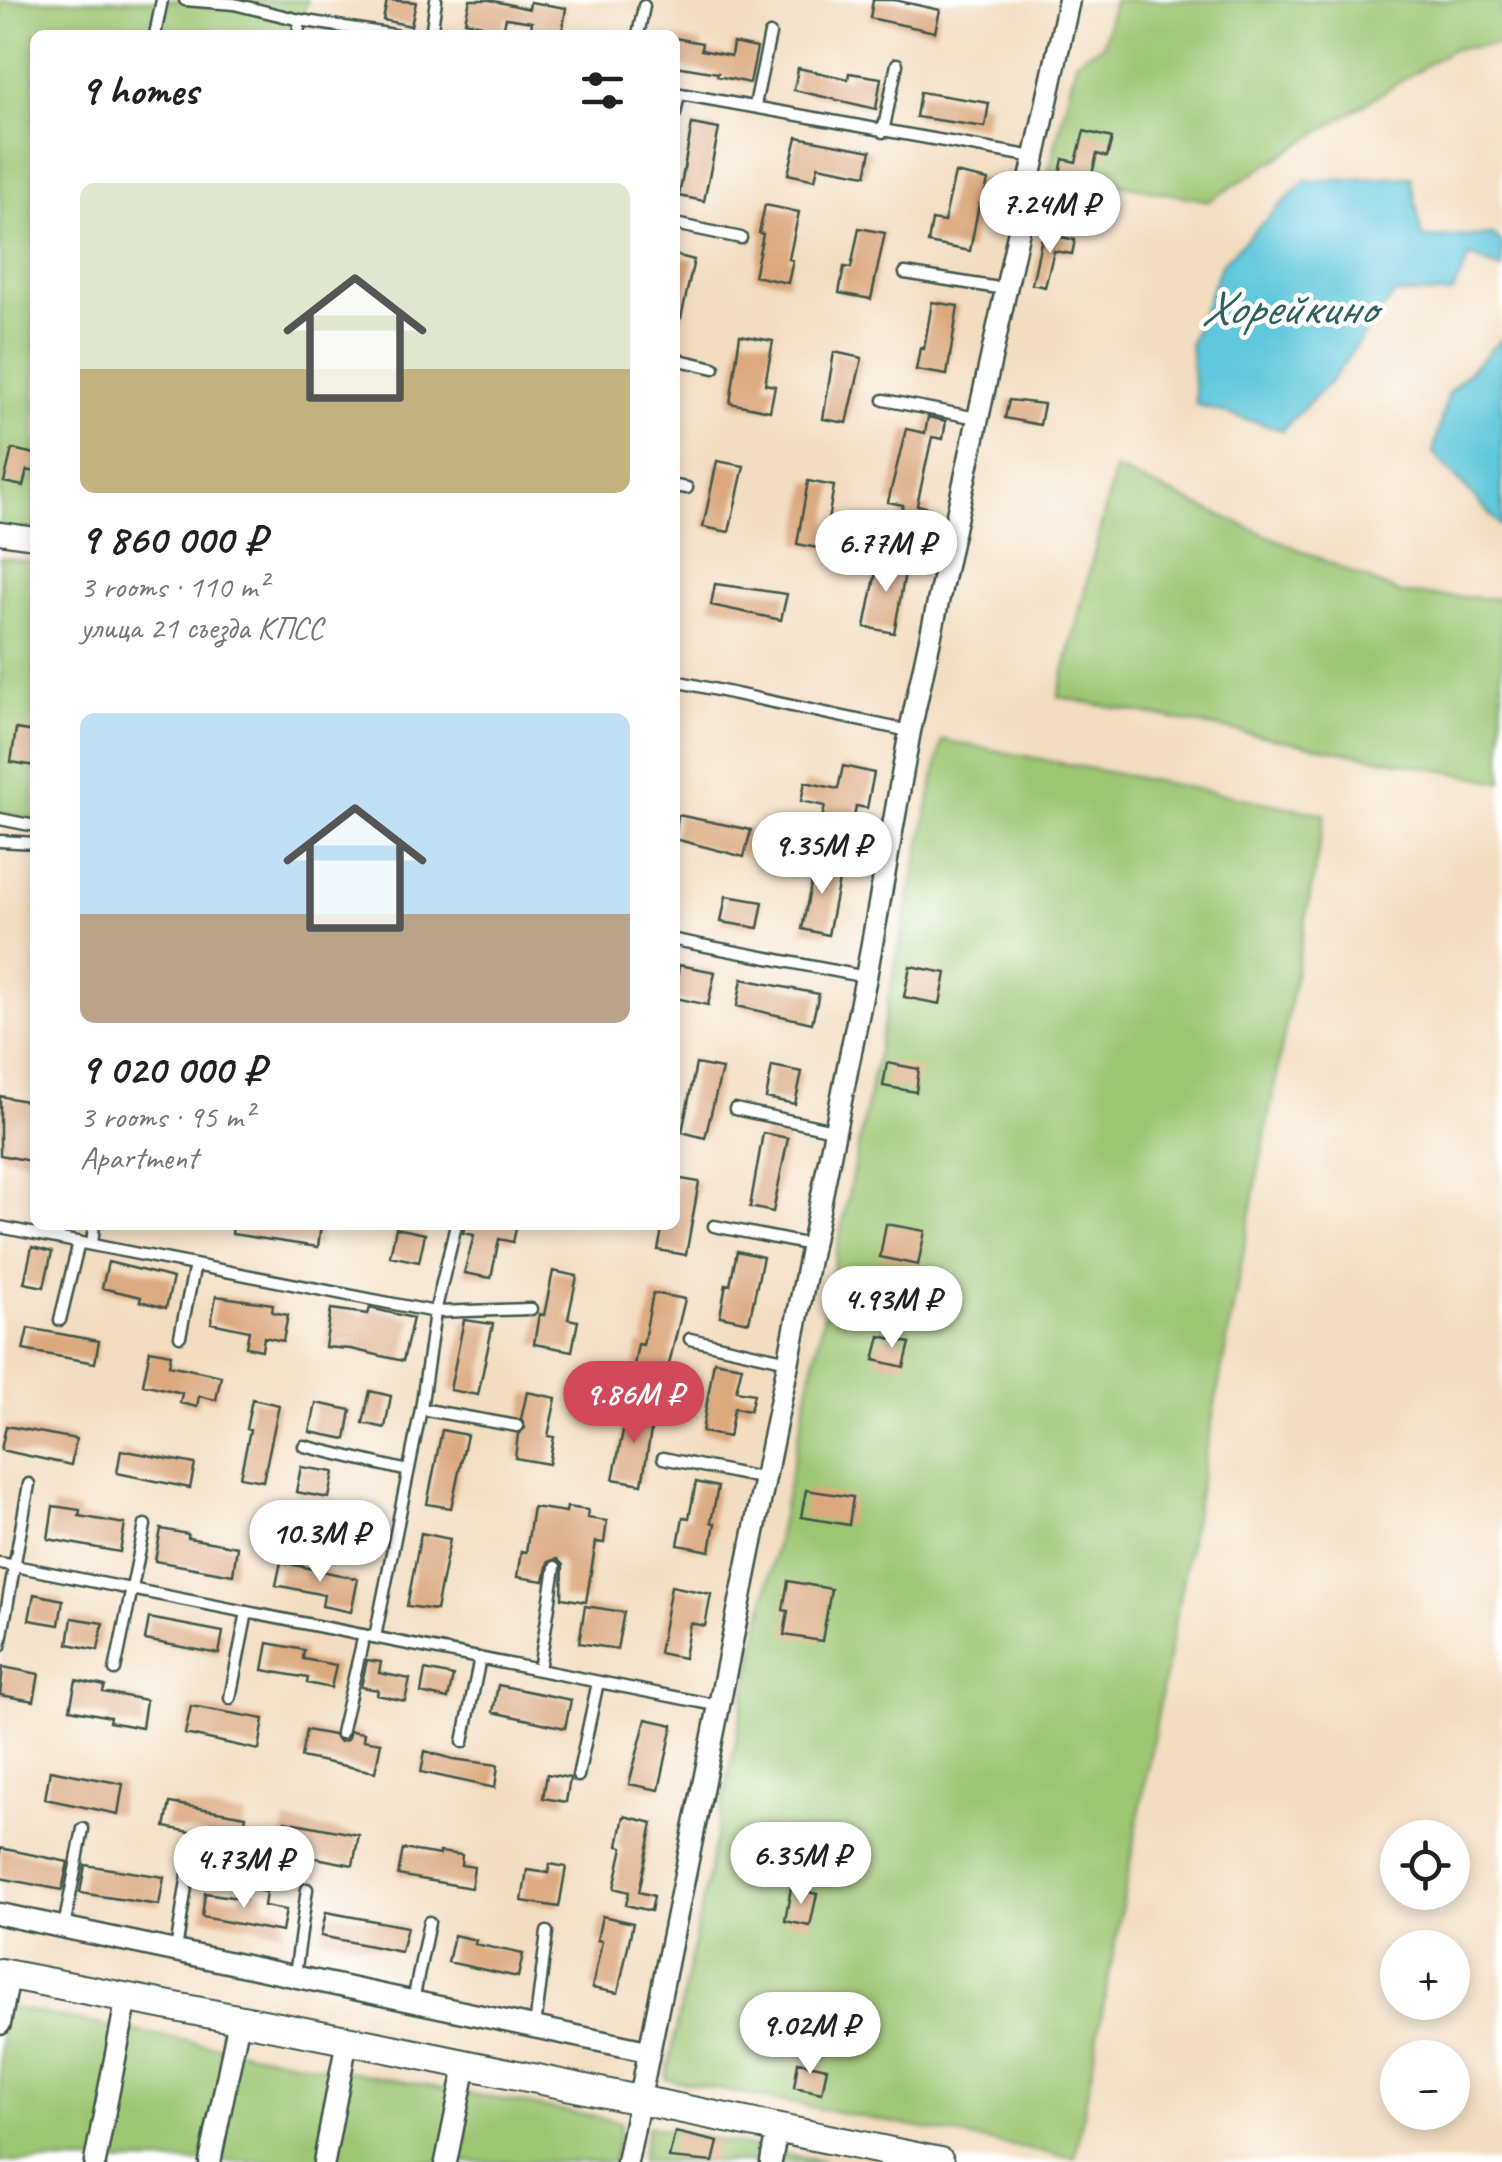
<!DOCTYPE html>
<meta charset="utf-8">
<style>
body{margin:0;font-family:Caveat,sans-serif;background:#f6f6f6;color:#202124;height:100vh;display:flex;flex-direction:column;font-size:38px;white-space:nowrap}
*{box-sizing:border-box;margin:0}
p{font-size:32px;color:#757577}
.icon{flex:none;width:55px;height:55px;fill:none;stroke:currentColor;stroke-width:2;stroke-linecap:round;stroke-linejoin:round}
.map{position:relative;flex:1;overflow:hidden}
.details{position:absolute;left:30px;top:30px;width:650px;height:1200px;display:flex;flex-direction:column;background:#fff;border-radius:15px;box-shadow:0 5px 15px #0003}
.details>*{flex:none}
.tools{position:absolute;left:1380px;top:1820px;display:grid;gap:20px}
.tools a{display:grid;place-items:center;width:90px;height:90px;border-radius:50%;background:#fff;box-shadow:0 5px 15px #0003;font-size:50px}
.price{position:absolute;translate:-50% -85px;padding:0 22px;border-radius:35px;background:#fff;color:#222;font-size:32px;line-height:65px;filter:drop-shadow(0 2px 5px #0008)}
.price::after{content:'';position:absolute;left:50%;top:60px;width:30px;height:22px;margin-left:-15px;background:inherit;clip-path:polygon(0 0,100% 0,50% 100%)}
.price.current{background:#d1495b;color:#fff}
ul{padding:0;list-style:none}
li{display:grid;align-content:center;gap:20px;height:530px;padding:0 50px}
li span{display:grid;place-items:center;height:310px;border-radius:15px;color:#555}
li>.icon{margin-inline-start:auto}
span .icon{width:180px;height:180px;fill:#fffc;stroke-width:1}
li b{font-size:42px}
h2{display:flex;justify-content:space-between;align-items:center;height:120px;padding:0 50px;font-size:42px}
.map>svg:first-child{display:block}
.green{fill:#9dc673;stroke:#5e8254;stroke-width:2.5}
.water{fill:#60c8dc;stroke:#408288;stroke-width:2.5}
.building{fill:#dca97f}
.lines{fill:none;stroke-linecap:round;stroke-linejoin:round}
.service-casing{stroke:#3f5549;stroke-width:15}
.minor-casing{stroke:#3f5549;stroke-width:25}
.secondary-casing{stroke:#3f5549;stroke-width:32}
.service{stroke:#fff;stroke-width:10}
.minor{stroke:#fff;stroke-width:20}
.secondary{stroke:#fff;stroke-width:28}
.labels{text-anchor:middle;dominant-baseline:central;stroke-width:9;stroke-linejoin:round;paint-order:stroke}
.water-label{font-size:50px;font-style:italic;fill:#2f605e;stroke:#fff}
</style>
<div class="map">
<svg width="1502" height="2162" viewBox="0 0 1502 2162">
<rect width="100%" height="100%" fill="#fff"/>
<filter id="ink" filterUnits="userSpaceOnUse"><feTurbulence type="fractalNoise" baseFrequency=".01" numOctaves="2"/><feDisplacementMap in="SourceGraphic" scale="20" xChannelSelector="R" yChannelSelector="G"/><feConvolveMatrix kernelMatrix="1 2 1 2 8 2 1 2 1" color-interpolation-filters="sRGB"/></filter>
<filter id="wash" filterUnits="userSpaceOnUse"><feTurbulence type="fractalNoise" baseFrequency=".0048" numOctaves="4" result="noise"/><feDisplacementMap in="SourceGraphic" scale="40" xChannelSelector="R" yChannelSelector="G"/><feGaussianBlur stdDeviation="2.25" result="paint"/><feColorMatrix in="noise" values="0 0 0 0 0 0 0 0 0 0 0 0 0 0 0 0 0 1.4 0 .05"/><feComposite in="paint" operator="in"/></filter>
<g filter="url(#wash)">
<rect width="100%" height="100%" fill="#f2ddc0"/>
<path class="green" d="M0,0h307l-9,35h-263v503l-35,-5z
M1114,0h388v44l-50,5 -243,152 -160,-30 28,-112 26,-14z
M1115,469l286,125 101,5v183l-444,-85z
M0,557l35,6 -1,256 -34,-6z
M942,740l383,74 -250,1344 -409,-79z
M0,2006l621,116 -7,40h-614z
M648,2126l177,36h-184z"/>
<path class="water" d="M1411,177l11,61 71,-3 9,8v27l-32,-14 -18,38h-58l-63,87 -49,49 -86,-26 -6,-61 32,-80 83,-82z
M1502,338v189l-69,-74 15,-60z"/>
<g id="blocks">
<path class="building" d="M387,0l29,2 -5,24 -28,-6z
M470,0h20l39,9 1,-7 36,6 -4,27h-32l2,-13 -26,-4 -3,12 -38,-9z
M873,0h21l46,10 -5,22 -65,-14z
M675,38l27,5 -1,7 30,6 2,-13 24,5 -7,35 -33,-7 1,-3 -43,-7z
M798,68l50,11 1,-6 32,5 -5,31 -82,-19z
M920,92l69,11 -4,24 -69,-10z
M692,124l27,5 -15,72 -25,-5z
M1084,131l28,7 -5,19 -10,-3 -8,32 -30,-8 4,-19 13,3z
M797,137l74,14 -5,24 -48,-9 -3,14 -27,-6z
M955,173l33,7 -6,25 -3,-1 -9,47 -42,-8 4,-23 12,2z
M765,205l34,7 -10,47 4,1 -5,23 -34,-7 9,-42 -4,-1z
M859,228l26,5 -14,66 -32,-6 5,-26 7,1z
M1043,233l32,7 -3,14 -18,-3 -9,36 -13,-3z
M675,255l19,5 -13,58 -6,-1z
M932,302l26,4 -11,69 -31,-5 4,-22 4,1z
M740,335l33,6 -8,43 10,2 -5,25 -40,-8z
M834,352l28,6 -15,65 -24,-4z
M1009,400l35,4 -4,21 -35,-7z
M928,417l18,4 -3,18 -11,-2 -15,68 13,3 -4,20 -27,-6 4,-17 -15,-3 18,-73 19,4z
M12,449l23,5v18l-8,-2 -4,16 -19,-4z
M717,461l27,5 -15,66 -26,-5z
M808,481l26,5 -11,63 -26,-5z
M879,557l28,5 -13,71 -29,-6z
M715,584l72,10 -6,26 -70,-15z
M16,729l19,3v34l-24,-4z
M843,766l31,7 -7,35 -11,-2 -5,27 -31,-6 5,-21 -24,-5 4,-19 33,7z
M678,815l73,15 -7,27 -69,-18z
M816,860l26,5 -14,70 -26,-6z
M726,896l37,6 -5,26 -37,-6z
M679,965l36,7 -7,33 -33,-7z
M910,966l36,7 -6,31 -36,-7z
M742,979l77,15 -7,29 -75,-17z
M887,1063l32,6 -3,23 -33,-6z
M696,1064l26,5 -17,69 -23,-6z
M772,1066l30,6 -7,32 -29,-6z
M0,1096l35,7v59l-35,-7z
M763,1133l25,5 -15,74 -23,-5z
M675,1178l24,4 -13,73 -28,-5 5,-25h12z
M886,1224l39,7 -7,34 -38,-8z
M233,1225h88l-3,22 -86,-13z
M465,1225h52l-4,17 -14,-3 -8,39 -27,-5 10,-38 -11,-2z
M396,1228l29,6 -6,28 -29,-6z
M32,1247l20,5 -8,35 -20,-4z
M737,1251l26,6 -14,65 -29,-6 6,-32 4,1z
M108,1262l65,16 -7,30 -26,-7 1,-4 -39,-9z
M553,1271l24,5 -9,43 10,2 -6,30 -38,-7 5,-30 5,1z
M653,1293l32,6 -18,73 -33,-7 4,-21 5,1z
M216,1296l57,8 -1,8 16,3 -5,26 -19,-4 -2,13 -16,-3 3,-16 -38,-8z
M370,1308l43,10 -10,43 -52,-12 -26,-2 6,-38 37,5z
M464,1320l29,4 -15,71 -28,-5z
M28,1328l71,13 -4,22 -72,-13z
M880,1336l30,7 -6,24 -30,-7z
M150,1350l21,4 -2,11 52,11 -5,24 -17,-4 -2,11 -17,-4 2,-10 -39,-9z
M714,1361l28,5 -6,25 18,3 -4,17 -16,-3 -5,29 -27,-5z
M370,1391l21,5 -6,32 -22,-5z
M527,1392l29,6 -8,38 6,1 -5,27 -34,-6 3,-24 7,-6 -4,-9z
M252,1399l27,6 -16,76 -23,-4 10,-47 -4,-1z
M316,1403l35,7 -5,29 -36,-7z
M628,1407l26,6 -12,71 -29,-5z
M6,1426l70,13 -5,26 -70,-15z
M442,1430l25,5 -16,73 -24,-4z
M121,1450l74,14 -5,24 -73,-15z
M301,1467l33,5 -5,26 -33,-6z
M696,1482l22,5 -7,35 4,1 -5,28 -32,-6 5,-28 6,1z
M806,1490l47,7 -4,28 -48,-8z
M53,1506l27,4 -1,6 46,8 -5,28 -72,-13z
M533,1507l33,5 1,-5 21,3 -1,8 20,3 -3,22 -8,-1 -10,60 -24,-4 1,-33 -6,-6 -9,3 -4,19 -27,-4 4,-26 5,1z
M161,1529l27,5v4l49,9 -4,28 -78,-14z
M421,1533l29,6 -14,71 -29,-4z
M281,1562l77,17 -7,33 -29,-6 2,-11 -48,-10z
M788,1581l43,8 -9,52 -38,-6 4,-24 -5,-1z
M671,1586l40,8 -6,32 -15,-3 -6,35 -25,-5z
M34,1594l29,6 -4,25 -30,-5z
M585,1606l39,6 -7,37 -38,-6z
M72,1618l31,5 -5,27 -30,-6z
M149,1618l74,14 -4,22 -74,-14z
M268,1643l36,7 -1,9 33,6 -5,23 -24,-5 1,-5 -45,-8z
M367,1660l14,2 -2,11 31,6 -5,22 -28,-6 1,-5 -17,-3z
M3,1667l36,7 -5,27 -34,-6z
M425,1670l28,6 -5,23 -27,-6z
M76,1680l29,6 -2,6 43,8 -4,28 -33,-6 1,-5 -40,-8z
M498,1685l73,15 -6,28 -72,-16z
M191,1706l73,13 -5,31 -74,-16z
M646,1719l27,6 -14,65 -30,-6z
M306,1730l27,5 7,7 7,-2 3,-9 14,2 -1,7 18,3 -6,29 -74,-15z
M425,1751l28,8 45,6 -3,23 -74,-16z
M50,1770l73,14 -5,30 -73,-15z
M547,1774l23,4 -4,24 -23,-4z
M170,1803l76,13 -6,26 -75,-15z
M624,1816l29,7 -14,69 15,4 -3,15 -25,-6 3,-13 -15,-4 9,-41 -5,-1z
M285,1821l74,14 -6,30 -74,-14z
M0,1848l68,14 -6,28 -62,-12z
M403,1849l37,6v-3l22,3 -1,10 13,2 -3,21 -73,-13z
M550,1864l16,3 -7,40 -37,-6 5,-31 21,3z
M85,1865l79,12 -5,28 -79,-12z
M791,1888l26,6 -7,32 -25,-5z
M247,1889l19,3 -2,14 22,4 -4,22 -80,-15 3,-24 40,6z
M326,1912l81,15 -6,25 -80,-16z
M602,1916l31,7 -15,70 -26,-5 10,-47 -5,-1z
M454,1935l22,5 -1,4 48,10 -5,23 -70,-15z
M798,2062l29,6 -5,25 -28,-6z
M675,2132l43,10 -5,20 -44,-4z"/>
</g>
</g>
<g filter="url(#ink)">
<use href="#blocks" fill-opacity="0" stroke="#3f5549" stroke-width="2.5"/>
<g class="lines">
<defs>
<path id="service" d="M185,0l49,4 66,16 94,15
M155,35l7,-35
M298,35l2,-15
M431,35l5,-35
M638,35l6,-29
M675,93l359,64
M755,105l15,-71
M675,114l4,-20
M883,132l14,-68
M675,224l66,14
M905,273l100,16
M675,359l39,9
M884,400l93,18
M675,486l12,2
M843,525l107,18
M675,681l234,50
M0,819l35,7
M0,841l35,2
M675,940l191,37
M735,1109l98,21
M714,1226l97,19
M0,1227l435,85 96,-3
M92,1245l2,-20
M60,1320l19,-78
M180,1336l15,-71
M690,1339l98,22
M421,1409l96,17
M304,1446l104,25
M663,1458l102,21
M0,1563l720,143
M375,1637l46,-228 14,-97 21,-87
M0,1646l29,-162
M115,1670l30,-145
M539,1670l16,-103
M230,1698l17,-86
M341,1733l23,-98
M463,1742l17,-84
M578,1776l20,-94
M64,1927l19,-98
M176,1950l15,-95
M295,1975l12,-86
M413,2001l16,-79
M535,2027l12,-95"/>
<path id="minor" d="M0,533l35,5
M0,1914l647,137
M0,2024l9,-49
M95,2162l32,-165
M210,2162l29,-142
M324,2162l23,-122
M446,2162l20,-98
M627,2162l239,-1185 44,-246 159,-731
M771,2162l6,-33"/>
<path id="secondary" d="M0,1973l377,73 563,116"/>
</defs>
<use href="#service" class="service-casing"/>
<use href="#minor" class="minor-casing"/>
<use href="#secondary" class="secondary-casing"/>
<use href="#service" class="service"/>
<use href="#minor" class="minor"/>
<use href="#secondary" class="secondary"/>
</g>
</g>
<g class="labels">
<g class="water-label">
<text x="1288" y="307">Хорейкино</text>
</g>
</g>
</svg>
<div class="tools">
<a><svg class="icon" aria-label="locate" viewBox="0 0 24 24"><circle cx="12" cy="12" r="6"/><path d="M12 2v4M12 18v4M2 12h4M18 12h4"/></svg></a>
<a>+</a>
<a>−</a>
</div>
<b class="price" style="left:1050px;top:256px">7.24M ₽</b>
<b class="price" style="left:886px;top:595px">6.77M ₽</b>
<b class="price" style="left:822px;top:897px">9.35M ₽</b>
<b class="price" style="left:892px;top:1351px">4.93M ₽</b>
<b class="price current" style="left:634px;top:1446px">9.86M ₽</b>
<b class="price" style="left:320px;top:1585px">10.3M ₽</b>
<b class="price" style="left:801px;top:1907px">6.35M ₽</b>
<b class="price" style="left:244px;top:1911px">4.73M ₽</b>
<b class="price" style="left:810px;top:2077px">9.02M ₽</b>
<section class="details">
<h2>9 homes<svg class="icon" aria-label="filters" viewBox="0 0 24 24"><path d="M4 7h16M4 17h16"/><circle cx="9" cy="7" r="2"/><circle cx="15" cy="17" r="2"/></svg></h2>
<ul>
<li><span style="background:linear-gradient(#dfe7d0 60%,#c2b280 0)"><svg class="icon" aria-label="home" viewBox="0 0 24 24"><path d="M3 11l9-7 9 7M6 9v11h12V9"/></svg></span><div><b>9 860 000 ₽</b><p>3 rooms · 110 m²</p><p>улица 21 съезда КПСС</p></div></li>
<li><span style="background:linear-gradient(#bfe0f5 65%,#b9a48a 0)"><svg class="icon" aria-label="home" viewBox="0 0 24 24"><path d="M3 11l9-7 9 7M6 9v11h12V9"/></svg></span><div><b>9 020 000 ₽</b><p>3 rooms · 95 m²</p><p>Apartment</p></div></li>
</ul>
</section>
</div>
